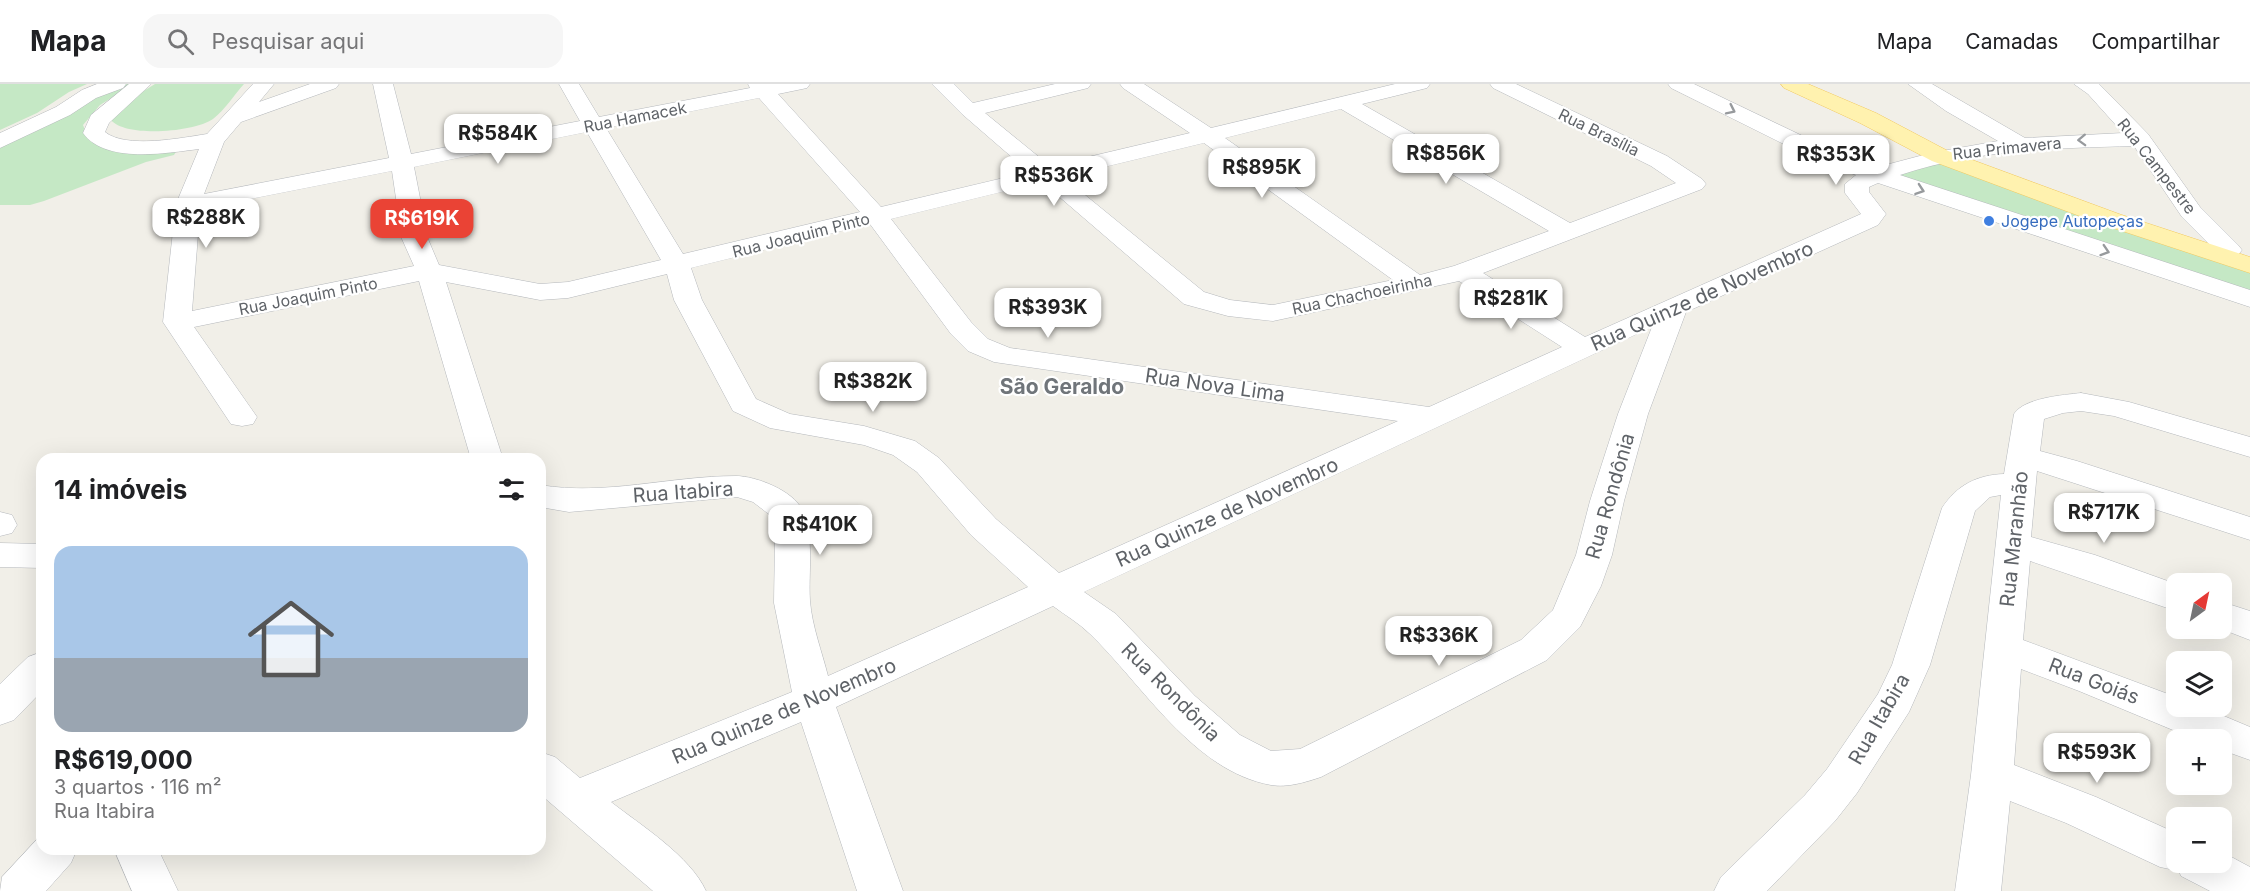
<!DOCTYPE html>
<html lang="pt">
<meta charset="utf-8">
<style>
body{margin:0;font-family:Inter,sans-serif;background:#f6f6f6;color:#202124;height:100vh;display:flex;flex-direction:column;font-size:22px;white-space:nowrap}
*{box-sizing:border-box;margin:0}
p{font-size:20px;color:#757577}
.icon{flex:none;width:33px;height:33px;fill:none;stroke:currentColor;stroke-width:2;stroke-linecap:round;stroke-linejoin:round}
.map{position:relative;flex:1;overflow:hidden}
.side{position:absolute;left:36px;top:369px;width:510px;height:402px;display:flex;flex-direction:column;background:#fff;border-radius:18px;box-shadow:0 6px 24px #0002}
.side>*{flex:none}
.needle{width:39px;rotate:33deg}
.fabs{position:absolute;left:2166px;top:489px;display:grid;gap:12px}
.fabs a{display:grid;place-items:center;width:66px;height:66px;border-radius:12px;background:#fff;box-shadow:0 6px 24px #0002;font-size:30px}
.price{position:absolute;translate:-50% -51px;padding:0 14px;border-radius:12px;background:#fff;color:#222;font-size:20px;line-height:39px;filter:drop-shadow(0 2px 3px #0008)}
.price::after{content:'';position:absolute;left:50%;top:36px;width:18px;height:14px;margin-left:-9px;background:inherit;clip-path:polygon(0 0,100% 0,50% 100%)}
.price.active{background:#ea4335;color:#fff}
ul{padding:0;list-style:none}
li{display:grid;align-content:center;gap:12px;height:318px;padding:0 18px}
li+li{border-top:2px solid #e0e0e0}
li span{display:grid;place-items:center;height:186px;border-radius:18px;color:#555}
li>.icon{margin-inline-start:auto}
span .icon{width:108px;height:108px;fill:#fffc;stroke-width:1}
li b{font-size:26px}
h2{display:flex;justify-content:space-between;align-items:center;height:72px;padding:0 18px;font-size:26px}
header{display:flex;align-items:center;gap:36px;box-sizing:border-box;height:84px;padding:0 30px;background:#fff;border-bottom:2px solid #e0e0e0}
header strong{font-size:28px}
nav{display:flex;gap:33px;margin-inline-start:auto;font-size:21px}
.search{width:420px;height:54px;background:#f6f6f6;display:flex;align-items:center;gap:15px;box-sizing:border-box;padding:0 21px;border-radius:18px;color:#757577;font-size:22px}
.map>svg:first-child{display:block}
.green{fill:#c5e8c5}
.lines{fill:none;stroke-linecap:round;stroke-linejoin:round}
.minor-casing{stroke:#b5b8bc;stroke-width:1}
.major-casing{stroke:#f2c960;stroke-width:1}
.minor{fill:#fff;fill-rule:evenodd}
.major{fill:#fff2af;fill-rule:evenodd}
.oneway{stroke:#979a9d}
.shop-dot{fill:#3f7fe0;stroke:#fff;stroke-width:2}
.labels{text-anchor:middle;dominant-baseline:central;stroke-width:4.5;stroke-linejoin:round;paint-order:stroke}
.far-street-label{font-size:16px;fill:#5f6368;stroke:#fff}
.far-shop-label{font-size:16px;fill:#366cbe;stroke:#fff;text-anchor:start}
.street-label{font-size:20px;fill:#5f6368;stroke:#fff}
.neighbourhood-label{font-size:21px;font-weight:bold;fill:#70757a;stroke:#fff}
</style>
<header>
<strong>Mapa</strong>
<div class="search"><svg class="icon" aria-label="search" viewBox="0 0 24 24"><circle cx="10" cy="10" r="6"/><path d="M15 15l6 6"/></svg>Pesquisar aqui</div>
<nav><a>Mapa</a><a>Camadas</a><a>Compartilhar</a></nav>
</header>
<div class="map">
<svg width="2250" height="807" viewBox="0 0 2250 807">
<rect width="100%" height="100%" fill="#f1efe8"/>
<path class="green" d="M0,0h87l-18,8 -32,21 -37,17z
M120,0h14l-34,21 -17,20 4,10 90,15 -3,5 -28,7 -102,39 -14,4h-30v-61z
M155,0h89c-10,11 -19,26 -31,35 -18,13 -87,19 -102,1l23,-23z
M1946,78l304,105v23l-361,-116z"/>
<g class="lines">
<defs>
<path id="minor" d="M97,0h29l-3,4 -27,10 -26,17 -70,33v-15l56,-26 26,-17z
M129,0h22l-42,39 -4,9c21,17 76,6 102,2l46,-50h21l-15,18 51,-18h29l-3,4 -95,34 -17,20 -20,52 185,-36 -16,-74h20l18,70 169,-33 -21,-37h20l20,33 151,-29 -2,-4h62l-3,4 -29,6 103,113 148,-35 -67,-58 -30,-30h22l19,19 82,-19h36l-3,4 -103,25 65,53 140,-33 -67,-45 -3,-4h24l67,44 184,-44h35l-3,4 -65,16 208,119 106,-40 -25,-17 -158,-78 -3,-4h26l151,72 35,23 4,5 -4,5 -219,84 102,64 276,-123 -16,-21v-9l11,-9 -38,-14 -147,-73 -3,-4h26l140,67 44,16 53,-14 67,-12 -52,-30 -38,-27h24l93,54 98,-5 -35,-39 -14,-10h25l49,50 52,73 38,38 4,5 -4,5 -9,3 -9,-3 -38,-38 -48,-71c-78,2 -160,4 -234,29l350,115v17l-372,-124 -9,4v5l17,22 -8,11 -192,87 -38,102 -24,87 -12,54 -11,31 -21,41 -33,33 -226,117c-15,5 -34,11 -50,8 -78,-14 -128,-100 -181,-151 -11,-11 -25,-19 -37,-28l-217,101 67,184h-46l-56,-169 -190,80c31,24 79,54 95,89h-53l-113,-97v-42l15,5 25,21 212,-86 -18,-89 1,-64 -5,-24 -17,-13 -16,-5 -168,15 -29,-5v-22c65,11 130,-9 196,-9 20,0 58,15 66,34 13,28 6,62 8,91 2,25 12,51 18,75l200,-89 -57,-52 -54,-63 -24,-17 -29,-10 -94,-17 -37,-17 -59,-111 -7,-26 -99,24 -28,2 -94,-18 57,177h-32l-52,-178 -225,46 63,90 -4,7 -11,2 -11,-2 -68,-102 13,-118 23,-55c-32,4 -94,15 -116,-16l8,-18zM759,14l101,114 -177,42 -77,-126zM1341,25l208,122 -95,35 -34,9 -195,-137zM587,48l74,128 -93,22 -28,2 -101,-19 -11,-26 -14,-72zM1204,59l189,137 -120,25 -43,-5 -26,-8 -141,-115zM392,87l10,68 12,27 -222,45 8,-102zM1042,98l142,122 44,12 45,5 186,-40 103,66 -133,60 -419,-59 -22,-9 -17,-17 -80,-103zM870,140l81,110 17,17 26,11 404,59 -339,152 -63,-54 -57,-61 -24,-17 -51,-15 -74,-12 -34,-15 -54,-99 -11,-32zM1652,243l-34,87 -28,87 -14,54 -23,55 -32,30 -221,109 -29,2 -31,-16 -45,-39 -79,-82 -32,-22z
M2081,309l48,9 121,35v20l-136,-41 -33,-5 -18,2 -19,6 -4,32 37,10 173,56v23l-213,-69 -6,66 64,18 81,29v27l-146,-50 -7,79 153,57v9h24l50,21v33l-28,-10v-10h-25l-118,-49 -58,-22 -7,96 82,32 80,36v29h46v-10l28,15v24h-40l-29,-15 -2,-5 -19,-4 -94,-44 -56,-22 -9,90h-46l16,-116 30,-280 -11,2 -15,14 -45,154 -21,47 -52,81 -22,28 -68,70h-53l7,-14 84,-82 22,-26 51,-75 14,-29 50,-157c15,-23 35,-33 62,-34l10,-60c10,-16 49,-19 67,-21z
M0,428l12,3 5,10 -5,8 -12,3z
M0,459l42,1v24l-42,-1z
M2222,518l28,9v29l-31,-12h3z
M42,568v39l-28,29 -14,5v-41l28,-27z
M42,750v15h35l-6,14 -25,28h-46l2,-14z
M114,765h44l20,42h-46z"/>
<path id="major" d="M1781,0h27l68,29 72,38 171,63 131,43v16l-149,-49 -169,-63 -72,-38 -76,-35z"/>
</defs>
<use href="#minor" class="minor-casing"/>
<use href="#major" class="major-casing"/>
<use href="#minor" class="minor"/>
<use href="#major" class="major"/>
</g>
<defs><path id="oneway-chevron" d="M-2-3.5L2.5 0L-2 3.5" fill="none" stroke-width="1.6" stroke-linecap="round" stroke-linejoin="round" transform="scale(1.5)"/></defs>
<g class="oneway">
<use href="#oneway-chevron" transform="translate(1731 26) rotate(26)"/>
<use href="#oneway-chevron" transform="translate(2082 56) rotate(178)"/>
<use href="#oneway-chevron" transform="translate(1920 106) rotate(19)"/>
<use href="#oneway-chevron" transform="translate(2105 167) rotate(18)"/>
</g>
<circle class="shop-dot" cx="1989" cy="137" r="6"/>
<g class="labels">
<g class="far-street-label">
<text transform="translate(635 33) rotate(-11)">Rua Hamacek</text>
<text transform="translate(1599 48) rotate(26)">Rua Brasília</text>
<text transform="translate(2007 64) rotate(-6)">Rua Primavera</text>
<text transform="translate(2157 82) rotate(52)">Rua Campestre</text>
<text transform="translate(801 151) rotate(-14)">Rua Joaquim Pinto</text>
<text transform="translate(1362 210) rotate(-12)">Rua Chachoeirinha</text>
<text transform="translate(308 212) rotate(-11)">Rua Joaquim Pinto</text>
</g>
<g class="far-shop-label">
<text x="2001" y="137">Jogepe Autopeças</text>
</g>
<g class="street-label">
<text transform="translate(1702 212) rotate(-24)">Rua Quinze de Novembro</text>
<text transform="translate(1215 301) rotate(8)">Rua Nova Lima</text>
<text transform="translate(683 408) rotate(-4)">Rua Itabira</text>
<text transform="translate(1610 412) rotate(-74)">Rua Rondônia</text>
<text transform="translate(1227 428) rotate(-24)">Rua Quinze de Novembro</text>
<text transform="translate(2014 455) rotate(-84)">Rua Maranhão</text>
<text transform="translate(2094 597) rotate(21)">Rua Goiás</text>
<text transform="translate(1171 608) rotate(45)">Rua Rondônia</text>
<text transform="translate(784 627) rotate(-23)">Rua Quinze de Novembro</text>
<text transform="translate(1879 635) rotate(-60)">Rua Itabira</text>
</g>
<g class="neighbourhood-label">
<text x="1062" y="302">São Geraldo</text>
</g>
</g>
</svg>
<div class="fabs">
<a><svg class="needle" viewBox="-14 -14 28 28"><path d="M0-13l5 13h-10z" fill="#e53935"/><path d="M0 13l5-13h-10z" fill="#757577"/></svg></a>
<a><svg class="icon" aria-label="layers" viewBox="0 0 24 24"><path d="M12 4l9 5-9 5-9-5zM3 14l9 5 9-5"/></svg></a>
<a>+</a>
<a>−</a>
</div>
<b class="price" style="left:498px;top:81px">R$584K</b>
<b class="price" style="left:1446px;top:101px">R$856K</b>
<b class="price" style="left:1836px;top:102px">R$353K</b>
<b class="price" style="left:1262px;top:115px">R$895K</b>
<b class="price" style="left:1054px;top:123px">R$536K</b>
<b class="price" style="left:206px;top:165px">R$288K</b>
<b class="price active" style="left:422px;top:166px">R$619K</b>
<b class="price" style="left:1511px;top:246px">R$281K</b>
<b class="price" style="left:1048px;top:255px">R$393K</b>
<b class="price" style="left:873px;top:329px">R$382K</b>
<b class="price" style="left:2104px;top:460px">R$717K</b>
<b class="price" style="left:820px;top:472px">R$410K</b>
<b class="price" style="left:1439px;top:583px">R$336K</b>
<b class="price" style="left:2097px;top:700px">R$593K</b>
<section class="side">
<h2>14 imóveis<svg class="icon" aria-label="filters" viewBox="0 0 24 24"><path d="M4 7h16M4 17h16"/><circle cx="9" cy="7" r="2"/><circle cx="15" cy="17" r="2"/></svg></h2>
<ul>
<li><span style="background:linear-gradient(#a9c7e8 60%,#9aa5b1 0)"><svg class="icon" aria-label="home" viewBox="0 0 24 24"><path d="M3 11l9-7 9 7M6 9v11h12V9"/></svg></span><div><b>R$619,000</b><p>3 quartos · 116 m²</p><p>Rua Itabira</p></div></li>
</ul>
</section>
</div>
